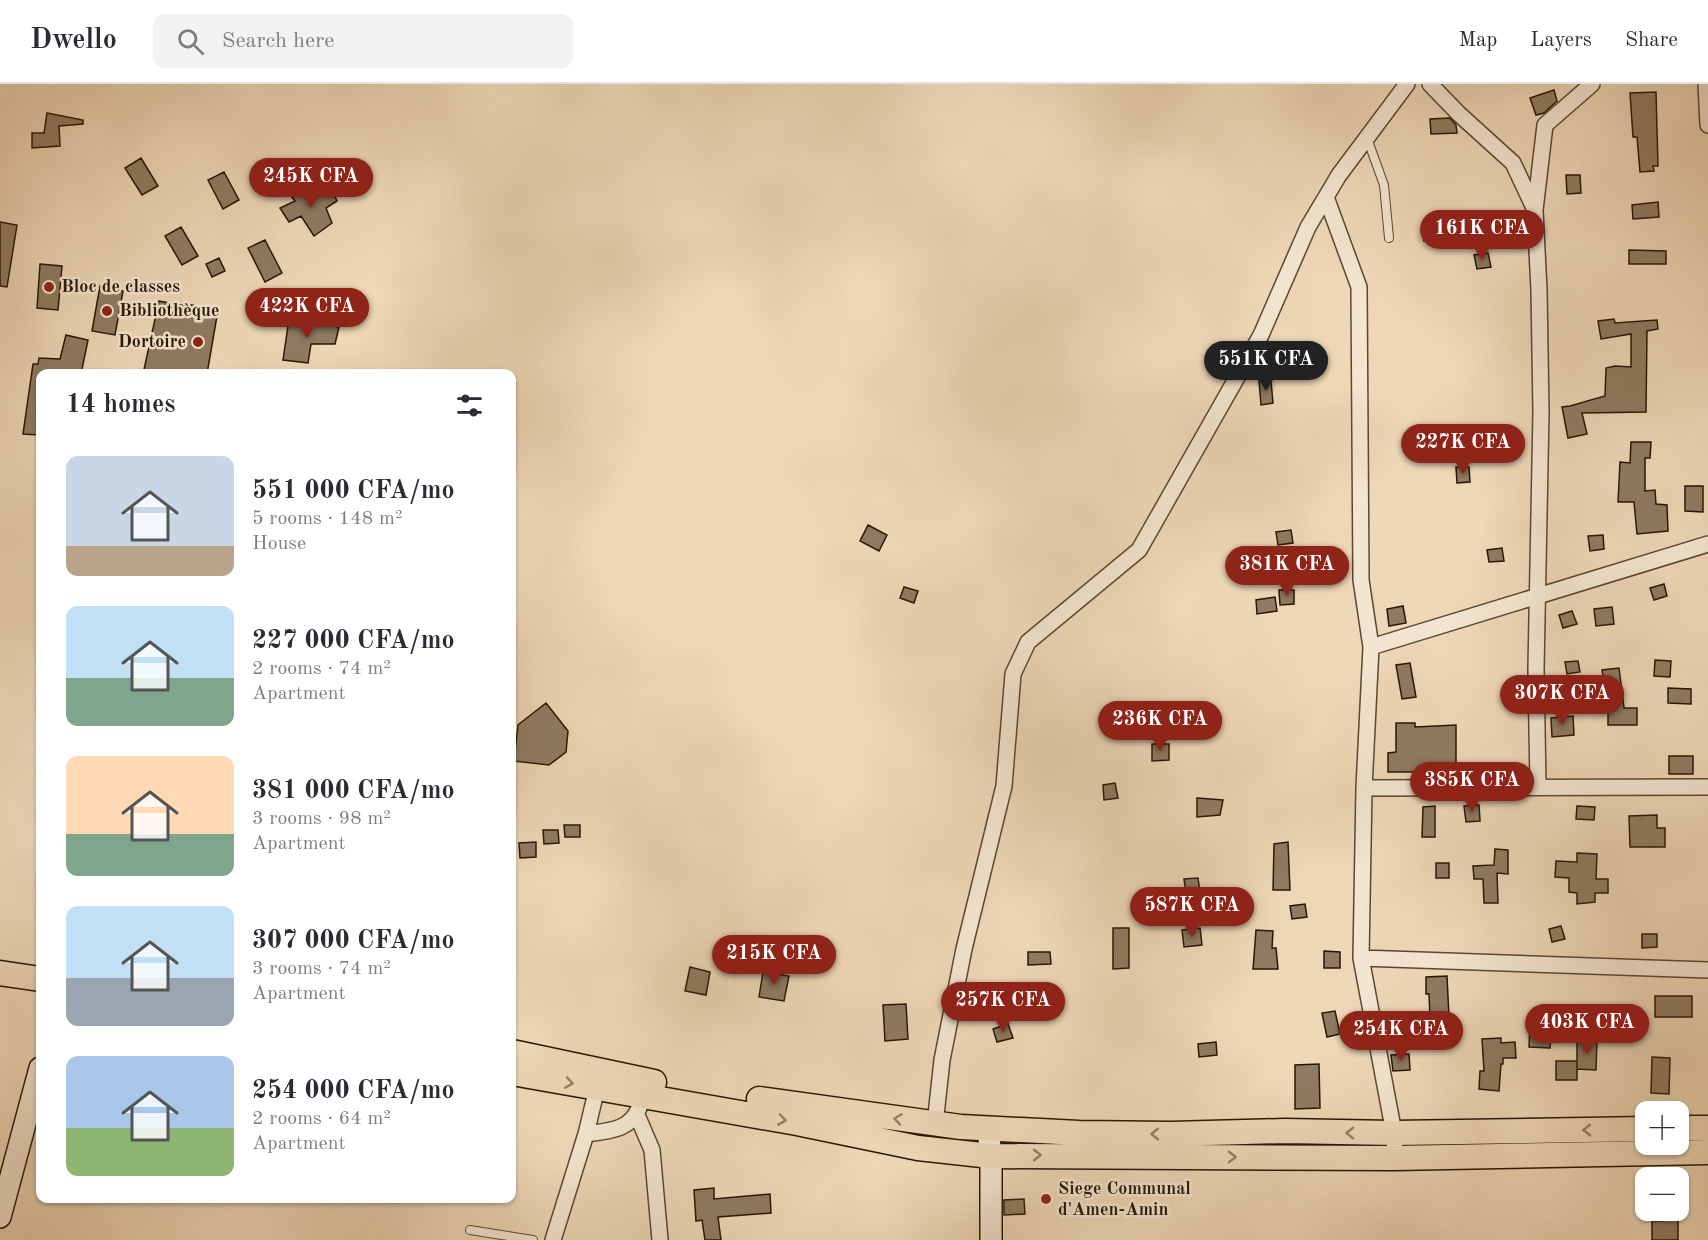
<!DOCTYPE html>
<meta charset="utf-8">
<style>
body{margin:0;font-family:"Old Standard TT",serif;background:#f2f2f3;color:#2b2b33;height:100vh;display:flex;flex-direction:column;font-size:22px;white-space:nowrap}
*{box-sizing:border-box;margin:0}
p{font-size:20px;color:#7c7c81}
.icon{flex:none;width:33px;height:33px;fill:none;stroke:currentColor;stroke-width:2;stroke-linecap:round;stroke-linejoin:round}
.map{position:relative;flex:1;overflow:hidden}
.details{position:absolute;left:36px;top:285px;width:480px;height:834px;display:flex;flex-direction:column;background:#fff;border-radius:12px;box-shadow:0 2px 4px #0004}
.details>*{flex:none}
.controls{position:absolute;left:1635px;top:1017px;display:grid;gap:12px}
.controls a{display:grid;place-items:center;width:54px;height:54px;border-radius:12px;background:#fff;box-shadow:0 2px 4px #0004;font-size:30px}
.price{position:absolute;translate:-50% -51px;padding:0 14px;border-radius:21px;background:#8f2418;color:#fff;font-size:20px;line-height:39px;filter:drop-shadow(0 2px 3px #0008)}
.price::after{content:'';position:absolute;left:50%;top:36px;width:18px;height:14px;margin-left:-9px;background:inherit;clip-path:polygon(0 0,100% 0,50% 100%)}
.price.on{background:#222;color:#fff}
ul{padding:0;list-style:none}
li{display:flex;align-items:center;gap:18px;height:150px;padding:0 30px}
li span{display:grid;place-items:center;flex:none;width:168px;height:120px;border-radius:12px;color:#555}
li>.icon{margin-inline-start:auto}
span .icon{width:72px;height:72px;fill:#fffc;stroke-width:1}
li b{font-size:26px}
h2{display:flex;justify-content:space-between;align-items:center;height:72px;padding:0 30px;font-size:26px}
header{display:flex;align-items:center;gap:36px;box-sizing:border-box;height:84px;padding:0 30px;background:#fff;border-bottom:2px solid #e1e1e2}
header strong{font-size:28px}
nav{display:flex;gap:33px;margin-inline-start:auto;font-size:21px}
.search{width:420px;height:54px;background:#f2f2f3;display:flex;align-items:center;gap:15px;box-sizing:border-box;padding:0 21px;border-radius:12px;color:#7c7c81;font-size:22px}
.map>svg:first-child{display:block}
.building{fill:#8f7b62;stroke:#281705;stroke-width:1.5}
.lines{fill:none;stroke-linecap:round;stroke-linejoin:round}
.lane-casing{stroke:#5a4732;stroke-width:10}
.street-casing{stroke:#5a4732;stroke-width:18}
.secondary-casing{stroke:#281705;stroke-width:24}
.primary-casing{stroke:#281705;stroke-width:27}
.lane{stroke:#f4e5d0;stroke-width:8}
.street{stroke:#f4e5d0;stroke-width:15}
.secondary{stroke:#f4e5d0;stroke-width:21}
.primary{stroke:#eed7b7;stroke-width:24}
.oneway{stroke:#958167}
.poi-dot{fill:#8f2418;stroke:#f4e5d0;stroke-width:2}
.labels{text-anchor:middle;dominant-baseline:central;stroke-width:5;stroke-linejoin:round;paint-order:stroke}
.poi-label{font-size:18px;font-weight:bold;fill:#281705;stroke:#f4e5d0;text-anchor:start}
</style>
<header>
<strong>Dwello</strong>
<div class="search"><svg class="icon" aria-label="search" viewBox="0 0 24 24"><circle cx="10" cy="10" r="6"/><path d="M15 15l6 6"/></svg>Search here</div>
<nav><a>Map</a><a>Layers</a><a>Share</a></nav>
</header>
<div class="map">
<svg width="1708" height="1156" viewBox="0 0 1708 1156">
<rect width="100%" height="100%" fill="#eed7b7"/>
<filter id="stains"><feTurbulence type="fractalNoise" baseFrequency=".00333" numOctaves="4"/><feColorMatrix values="0 0 0 0 .2 0 0 0 0 .09 0 0 0 0 .02 0 0 0 .5 -.17"/></filter>
<radialGradient id="worn" r=".72"><stop offset=".6" stop-color="#630" stop-opacity="0"/><stop offset="1" stop-color="#630" stop-opacity=".3"/></radialGradient>
<path class="building" d="M1554,6l3,11 -13,12 -8,2 -6,-17z
M1656,8l2,74h-5l1,5 -14,1 -3,-35h-4l-3,-44z
M47,29l36,7v4l-24,2 1,20 -28,2v-15h12z
M1450,34l6,7 1,8 -26,1 -1,-15z
M141,74l17,28 -16,9 -17,-27z
M224,88l15,28 -16,9 -15,-29z
M1566,91h14l1,18 -14,1z
M311,102l7,9 13,-7 6,13 -11,7 6,15 -18,13 -13,-20 -12,6 -9,-14 15,-7 -4,-5z
M1658,118l1,15 -26,2 -1,-14z
M0,138l17,3 -10,62 -7,-1z
M1455,140l2,13 -33,4 -2,-13z
M181,143l17,29 -16,9 -17,-29z
M265,156l17,33 -17,9 -17,-34z
M1629,166l37,1v13h-37z
M1488,169l3,14 -14,2 -3,-14z
M219,174l6,13 -13,6 -6,-13z
M40,180l22,2 -4,44 -21,-2z
M100,202l23,5 -8,44 -23,-4z
M159,217l32,6v-2l27,5 -11,64h-64z
M289,235l50,8 -4,17h-24l-3,19 -25,-3z
M1614,235l1,4 42,-3 1,9 -11,2 -1,81 -64,1 5,21 -19,4 -6,-31 8,-1 35,-10 1,-28 9,-2 16,1v-33l-30,5 -3,-18z
M66,251l22,5 -7,34h-41v61l-17,-1 10,-70h5l1,-6 21,1z
M1259,296l12,1 2,22 -12,2z
M1631,358h20l-1,16h-5v33l10,-1 1,14 11,1 1,26 -31,3 -3,-32h-16l2,-40 10,1z
M1456,383h13l1,15 -13,1z
M1685,402h18v26l-18,-1z
M868,441l19,10 -8,16 -19,-10z
M1291,446l2,13 -15,2 -2,-13z
M1603,451l1,14 -14,2 -2,-15z
M1502,464l2,13 -15,1 -2,-12z
M1664,500l3,12 -13,4 -4,-12z
M904,503l14,4 -4,12 -14,-5z
M1279,506h15v14l-14,1z
M1275,513l2,14 -20,3 -1,-14z
M1403,522l3,17 -17,3 -2,-17z
M1612,523l2,17 -18,2 -2,-17z
M1572,527l5,13 -14,4 -4,-13z
M1655,576l16,1 -1,16 -16,-1z
M1578,577l2,11 -13,2 -2,-12z
M1410,579l6,34 -14,2 -6,-34z
M1619,584l5,40h13v17h-29v-36l-3,1 -3,-20z
M1668,604l23,1v15l-23,-1z
M546,619l22,28 -2,21 -17,13 -35,-4 4,-36z
M1573,632l1,19 -22,2 -1,-19z
M1396,639h19v4l41,-2v47h-68v-19l8,-1z
M1152,660h17v16l-17,1z
M1669,672h24v18h-24z
M1115,699l3,15 -14,2 -1,-15z
M1197,714l26,2 -3,15 -23,2z
M1479,721l1,16 -14,1 -2,-16z
M1435,722v31h-13l1,-30z
M1577,722l18,1 -1,13 -18,-1z
M1657,731v13h8v19h-35l-1,-31z
M564,741h16v12h-15z
M543,746h15l1,13 -15,1z
M536,758v15l-16,1 -1,-15z
M1288,758l2,48h-17l1,-46z
M1495,765l13,1v24l-11,-1 1,30h-14l-1,-24h-9l-1,-13 21,-1z
M1577,769l20,1 -1,25h12v14h-13v9l-18,2v-11l-8,-1v-14l-14,-1 1,-16 21,1z
M1436,779h13v15h-13z
M1198,794l2,14 -14,1 -2,-14z
M1305,820l2,13 -15,2 -2,-13z
M1561,842l4,13 -13,3 -3,-13z
M1113,844h16v40l-16,1z
M1200,844l2,17 -18,2 -2,-17z
M1256,846l17,1 -1,17h4l2,21h-25z
M1642,850h15v13l-15,1z
M1324,867l16,1v16h-16z
M1028,868h22l1,12 -23,1z
M690,883l20,5 -4,23 -21,-4z
M763,888l26,4 -5,25 -25,-4z
M1447,892l3,62 -22,1 -1,-20h3l-1,-25h-3v-17z
M1655,912h37v21h-37z
M906,920l2,35 -23,2 -2,-36z
M1335,927l5,23 -13,3 -5,-24z
M1625,933v22l-15,1v-22z
M1530,939l22,1 -2,24 -21,-1z
M1008,940l5,14 -16,4 -4,-13z
M1501,954v5l14,-1 1,16h-13v6h-2l-2,27 -20,-2 1,-18h4l-2,-32z
M1577,956h20l-1,30 -19,-1z
M1216,958l1,13 -18,2 -1,-13z
M1409,970l1,16 -17,1 -2,-16z
M1652,973l18,1 -1,36 -18,-1z
M1556,977h21v19h-21z
M1319,980l1,44 -25,1v-44z
M714,1104v11l56,-5 1,19 -53,4 3,23h-16l-3,-20 -6,1 -2,-31z
M1024,1115l1,15 -21,1v-15z
M1678,1136v20h-26v-19z"/>
<g class="lines">
<defs>
<path id="lane" d="M1367,54l17,47 5,53
M470,1146l63,10"/>
<path id="street" d="M1430,0l29,30 54,49 22,47
M1706,0l2,41
M1326,113l33,90 2,293 10,67 -7,141 -3,170 33,175 1,25
M1371,563l337,-103
M1538,703l-2,-118 5,-257 -2,-122 -4,-80 10,-85 47,-41
M1364,704l344,-1
M1361,874l347,12
M637,1031l15,35 8,90
M935,1040l7,-64 22,-111 40,-163 9,-112 15,-32 111,-92 122,-215 47,-108 31,-52 68,-91
M586,1050c21,-3 44,-3 53,-26
M553,1156l33,-106 11,-46"/>
<path id="secondary" d="M988,1045l3,27v84
M0,1133l40,-149"/>
<path id="primary" d="M0,889l40,6
M512,968l142,30
M512,989l285,50 121,25 73,8 404,2 313,-6
M759,1015l202,28 118,6 92,1 114,-3 109,2 252,-4
M1678,1044h30"/>
</defs>
<use href="#lane" class="lane-casing"/>
<use href="#street" class="street-casing"/>
<use href="#secondary" class="secondary-casing"/>
<use href="#primary" class="primary-casing"/>
<use href="#lane" class="lane"/>
<use href="#street" class="street"/>
<use href="#secondary" class="secondary"/>
<use href="#primary" class="primary"/>
</g>
<defs><path id="oneway-chevron" d="M-2-3.5L2.5 0L-2 3.5" fill="none" stroke-width="1.6" stroke-linecap="round" stroke-linejoin="round" transform="scale(1.5)"/></defs>
<g class="oneway">
<use href="#oneway-chevron" transform="translate(569 999) rotate(10)"/>
<use href="#oneway-chevron" transform="translate(898 1035) rotate(-172)"/>
<use href="#oneway-chevron" transform="translate(782 1036) rotate(10)"/>
<use href="#oneway-chevron" transform="translate(1587 1046) rotate(179)"/>
<use href="#oneway-chevron" transform="translate(1350 1049) rotate(-179)"/>
<use href="#oneway-chevron" transform="translate(1155 1050) rotate(-180)"/>
<use href="#oneway-chevron" transform="translate(1037 1071)"/>
<use href="#oneway-chevron" transform="translate(1232 1073)"/>
</g>
<g class="poi-dot">
<circle cx="49" cy="203" r="6"/>
<circle cx="107" cy="227" r="6"/>
<circle cx="198" cy="258" r="6"/>
<circle cx="1046" cy="1115" r="6"/>
</g>
<g class="labels">
<g class="poi-label">
<text x="61" y="203">Bloc de classes</text>
<text x="119" y="227">Bibliothèque</text>
<text x="186" y="258" text-anchor="end">Dortoire</text>
<text x="1058" y="1105">Siege Communal<tspan x="1058" dy="21">d'Amen-Amin</tspan></text>
</g>
</g>
<rect width="100%" height="100%" filter="url(#stains)"/>
<rect width="100%" height="100%" fill="url(#worn)"/>
</svg>
<div class="controls">
<a>+</a>
<a>−</a>
</div>
<b class="price" style="left:311px;top:125px">245K CFA</b>
<b class="price" style="left:1482px;top:177px">161K CFA</b>
<b class="price" style="left:307px;top:255px">422K CFA</b>
<b class="price on" style="left:1266px;top:308px">551K CFA</b>
<b class="price" style="left:1463px;top:391px">227K CFA</b>
<b class="price" style="left:1287px;top:513px">381K CFA</b>
<b class="price" style="left:1562px;top:642px">307K CFA</b>
<b class="price" style="left:1160px;top:668px">236K CFA</b>
<b class="price" style="left:1472px;top:729px">385K CFA</b>
<b class="price" style="left:1192px;top:854px">587K CFA</b>
<b class="price" style="left:774px;top:902px">215K CFA</b>
<b class="price" style="left:1003px;top:949px">257K CFA</b>
<b class="price" style="left:1587px;top:971px">403K CFA</b>
<b class="price" style="left:1401px;top:978px">254K CFA</b>
<section class="details">
<h2>14 homes<svg class="icon" aria-label="filters" viewBox="0 0 24 24"><path d="M4 7h16M4 17h16"/><circle cx="9" cy="7" r="2"/><circle cx="15" cy="17" r="2"/></svg></h2>
<ul>
<li><span style="background:linear-gradient(#c9d6e8 75%,#b9a48a 0)"><svg class="icon" aria-label="home" viewBox="0 0 24 24"><path d="M3 11l9-7 9 7M6 9v11h12V9"/></svg></span><div><b>551 000 CFA/mo</b><p>5 rooms · 148 m²</p><p>House</p></div></li>
<li><span style="background:linear-gradient(#bfe0f5 60%,#7fa58c 0)"><svg class="icon" aria-label="home" viewBox="0 0 24 24"><path d="M3 11l9-7 9 7M6 9v11h12V9"/></svg></span><div><b>227 000 CFA/mo</b><p>2 rooms · 74 m²</p><p>Apartment</p></div></li>
<li><span style="background:linear-gradient(#ffd9b3 65%,#7fa58c 0)"><svg class="icon" aria-label="home" viewBox="0 0 24 24"><path d="M3 11l9-7 9 7M6 9v11h12V9"/></svg></span><div><b>381 000 CFA/mo</b><p>3 rooms · 98 m²</p><p>Apartment</p></div></li>
<li><span style="background:linear-gradient(#bfe0f5 60%,#9aa5b1 0)"><svg class="icon" aria-label="home" viewBox="0 0 24 24"><path d="M3 11l9-7 9 7M6 9v11h12V9"/></svg></span><div><b>307 000 CFA/mo</b><p>3 rooms · 74 m²</p><p>Apartment</p></div></li>
<li><span style="background:linear-gradient(#a9c7e8 60%,#8fb573 0)"><svg class="icon" aria-label="home" viewBox="0 0 24 24"><path d="M3 11l9-7 9 7M6 9v11h12V9"/></svg></span><div><b>254 000 CFA/mo</b><p>2 rooms · 64 m²</p><p>Apartment</p></div></li>
</ul>
</section>
</div>
